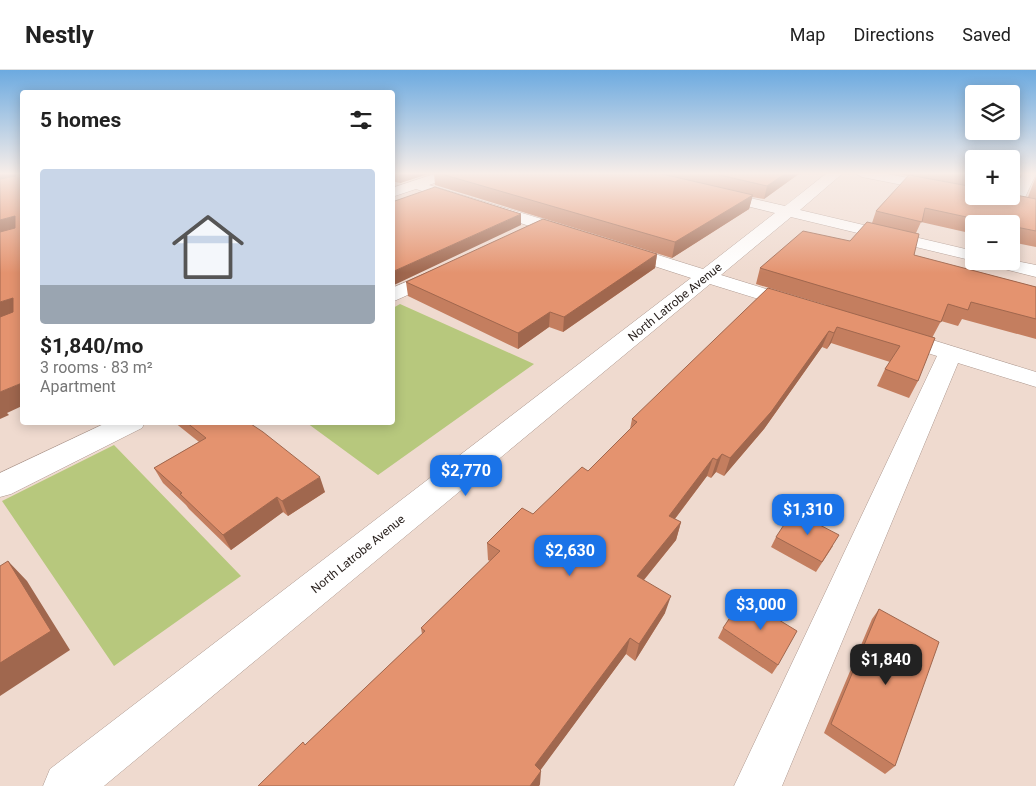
<!DOCTYPE html>
<meta charset="utf-8">
<style>
body{margin:0;font-family:Roboto,sans-serif;background:#f6f6f6;color:#222;height:100vh;display:flex;flex-direction:column;font-size:19px;white-space:nowrap}
*{box-sizing:border-box;margin:0}
p{font-size:16px;color:#767676}
.icon{flex:none;width:28px;height:28px;fill:none;stroke:currentColor;stroke-width:2;stroke-linecap:round;stroke-linejoin:round}
.map{position:relative;flex:1;overflow:hidden}
.drawer{position:absolute;left:20px;top:20px;width:375px;height:335px;display:flex;flex-direction:column;background:#fff;border-radius:5px;box-shadow:0 2px 12px #0003}
.drawer>*{flex:none}
.buttons{position:absolute;left:965px;top:15px;display:grid;gap:10px}
.buttons a{display:grid;place-items:center;width:55px;height:55px;border-radius:5px;background:#fff;box-shadow:0 2px 12px #0003;font-size:25px}
.price{position:absolute;translate:-50% -42px;padding:0 11px;border-radius:10px;background:#1a73e8;color:#fff;font-size:16px;line-height:32px;filter:drop-shadow(0 1px 2px #0008)}
.price::after{content:'';position:absolute;left:50%;top:30px;width:15px;height:11px;margin-left:-8px;background:inherit;clip-path:polygon(0 0,100% 0,50% 100%)}
.price.active{background:#222;color:#fff}
ul{padding:0;list-style:none}
li{display:grid;align-content:center;gap:10px;height:265px;padding:0 20px}
li+li{border-top:1px solid #e0e0e0}
li span{display:grid;place-items:center;height:155px;border-radius:5px;color:#555}
li>.icon{margin-inline-start:auto}
span .icon{width:90px;height:90px;fill:#fffc;stroke-width:1}
li b{font-size:21px}
h2{display:flex;justify-content:space-between;align-items:center;height:60px;padding:0 20px;font-size:21px}
header{display:flex;align-items:center;gap:30px;box-sizing:border-box;height:70px;padding:0 25px;background:#fff;border-bottom:1px solid #e0e0e0}
header strong{font-size:24px}
nav{display:flex;gap:28px;margin-inline-start:auto;font-size:18px}
.map>svg:first-child{display:block}
.green{fill:#b7c87d}
.lines{fill:none;stroke-linecap:round;stroke-linejoin:round}
.minor-casing{stroke:#ad988f;stroke-width:1}
.minor{fill:#fff;fill-rule:evenodd}
.wall{fill:#c47e5f}
.shaded-wall{fill:#a0674e}
.building{fill:#e4936f;stroke:#a0674e}
.labels{text-anchor:middle;dominant-baseline:central;stroke-width:5;stroke-linejoin:round;paint-order:stroke}
.street-label{font-size:12px;fill:#2c2421;stroke:#fff}
</style>
<header>
<strong>Nestly</strong>
<nav><a>Map</a><a>Directions</a><a>Saved</a></nav>
</header>
<div class="map">
<svg width="1036" height="716" viewBox="0 0 1036 716">
<rect width="100%" height="100%" fill="#efdacf"/>
<path class="green" d="M400,234l134,60 -156,111 -71,-52 85,-1 1,-114z
M114,375l127,131 -127,90 -112,-165z"/>
<g class="lines">
<defs>
<path id="minor" d="M437,103h20l-2,3 -26,9 149,45 2,4 -2,4h-12l-150,-49 -24,8v-9z
M827,103h16l-43,37 174,41v10l-183,-44 -70,58 84,26 3,4 -3,4 -7,2 -7,-2 -81,-25 -606,502h-61l7,-17 641,-491 -77,-25 -3,-4 3,-4 6,-1 6,1 77,24 72,-56 -65,-16 -2,-3 2,-3 5,-1 70,16z
M855,103h28l91,18v5h6l-6,3 -112,-22z
M1023,103l13,1 -15,32h-10l-2,-3z
M1011,190l25,5v12l-48,-12 -3,-4h26z
M441,197l7,2 2,4 -2,4 -56,25v-14z
M897,259l139,43v15l-78,-24 -176,423h-48l203,-430 -48,-15 -3,-5 3,-5z
M108,352h37l-3,6 -131,66 -11,3v-24z"/>
</defs>
<use href="#minor" class="minor-casing"/>
<use href="#minor" class="minor"/>
</g>
<path class="wall" d="M392,103h39l-31,10 -8,-2z
M434,103h366l-36,26 -12,-2 -3,12 -77,49 -237,-73z
M893,103h81v23l54,1 8,-21v71l-25,-5v-18h-37v10l-53,-12 -5,11 -2,22 122,32v52l-74,-20 -4,7 -17,-5 -9,17 -14,43 -9,17 -32,-12 8,-17 5,-7 -59,-19 -4,6 -5,-2 -58,82 -40,47 -8,-4 -5,6 -4,-2 -32,43 6,3 -5,18 -32,40 21,33 -30,48 -9,-7 -86,116v14l-1,2h-281l47,-41 117,-111 -1,-6 69,-67 -2,-1 -1,-17 46,-29 55,-43 42,-42 2,-10 194,-114 -70,-21 4,-16 90,-27 22,-18 4,-12 32,-35z
M1011,103l6,10 -6,10z
M657,184l-2,14 -92,64 -14,-5 -31,22 -110,-53 -2,-14z
M174,352h74l77,70 -37,24 -5,-4 -52,38 -42,-41 -3,-4 -23,-22 -9,-15 45,-26z
M776,467l57,9 -17,26 -45,-25z
M879,539l16,157 -10,8 -61,-41 48,-114z
M723,558l55,37 -6,9 -54,-36z"/>
<path class="shaded-wall" d="M0,103h19l3,4 -22,6z
M398,103h33l-31,10z
M786,103h14l-36,26 3,-13z
M753,125l-4,14 -77,49 3,-16z
M521,144v11l-129,61v-14z
M15,146l7,13 -22,7v-16z
M657,184l-2,14 -92,64 1,-15z
M13,228l9,16 -22,7v-19z
M550,242l-1,15 -31,22v-16z
M837,257l-6,16 -4,6 7,-16z
M829,261l-7,16 -58,82 -40,47 6,-18z
M22,313v23l-15,7 2,2 -9,4v-27z
M722,384l-6,18 -5,6 6,-18z
M713,388l-6,18 -43,57 5,-17z
M320,407l5,15 -37,24 -6,-15z
M277,427l6,15 -52,38 -8,-15z
M681,452l-5,18 -43,53 4,-17z
M8,491l19,20 43,69 -70,46v-33z
M671,526l-6,17 -30,48 4,-17z
M630,568l-4,16 -92,125 1,-14z
M541,701l-1,13 -1,2h-9z"/>
<path class="building" d="M17,103h5v210l-22,9v-75l13,-5v-14l-13,4v-70l15,-4v-12l-15,4v-41l16,-3z
M438,103h220l95,22 -78,47z
M711,103h75l-19,13z
M960,103h14v3z
M1011,103h11l-5,10h-6z
M909,105l65,12v9h37v-2l25,5v32l-25,-5v-2h-12l-74,-16 -3,14 -46,-11z
M435,117l86,27 -129,58v-70z
M543,149l114,35 -93,63 -14,-5 -32,21 -112,-51z
M867,152l52,12 -5,21 122,32v32l-65,-17 -3,8 -20,-6 -7,18 -181,-54 43,-37 47,10z
M768,218l167,50 -17,43 -33,-12 15,-23 -63,-19 -3,6 -5,-2 -58,81 -41,46 -8,-4 -5,6 -4,-2 -44,58 12,6 -44,54 34,20 -32,48 -9,-6 -95,127 6,6 -11,15h-272l45,-44 2,3 120,-114 -4,-3 79,-77 -13,-8 35,-35 11,6 49,-47 6,4 49,-49 -5,-3z
M186,352h62l15,10 57,45 -38,24 -5,-4 -54,38 -43,-41 2,-1 -28,-25 52,-30z
M793,441l46,24 -17,27 -46,-25z
M8,491l43,70 -51,32v-97z
M743,528l54,33 -19,34 -55,-37z
M879,539l60,33 -44,124 -64,-42z"/>
<linearGradient id="sky" x2="0" y2="1"><stop stop-color="#6caae0"/><stop offset="0.51" stop-color="#f8eee9"/><stop offset="1" stop-color="#f8eee9" stop-opacity="0"/></linearGradient>
<rect width="1036" height="203" fill="url(#sky)"/>
<g class="labels">
<g class="street-label">
<text transform="translate(675 232) rotate(-39)">North Latrobe Avenue</text>
<text transform="translate(358 484) rotate(-39)">North Latrobe Avenue</text>
</g>
</g>
</svg>
<div class="buttons">
<a><svg class="icon" aria-label="layers" viewBox="0 0 24 24"><path d="M12 4l9 5-9 5-9-5zM3 14l9 5 9-5"/></svg></a>
<a>+</a>
<a>−</a>
</div>
<b class="price" style="left:466px;top:427px">$2,770</b>
<b class="price" style="left:808px;top:466px">$1,310</b>
<b class="price" style="left:570px;top:507px">$2,630</b>
<b class="price" style="left:761px;top:561px">$3,000</b>
<b class="price active" style="left:886px;top:616px">$1,840</b>
<section class="drawer">
<h2>5 homes<svg class="icon" aria-label="filters" viewBox="0 0 24 24"><path d="M4 7h16M4 17h16"/><circle cx="9" cy="7" r="2"/><circle cx="15" cy="17" r="2"/></svg></h2>
<ul>
<li><span style="background:linear-gradient(#c9d6e8 75%,#9aa5b1 0)"><svg class="icon" aria-label="home" viewBox="0 0 24 24"><path d="M3 11l9-7 9 7M6 9v11h12V9"/></svg></span><div><b>$1,840/mo</b><p>3 rooms · 83 m²</p><p>Apartment</p></div></li>
</ul>
</section>
</div>
